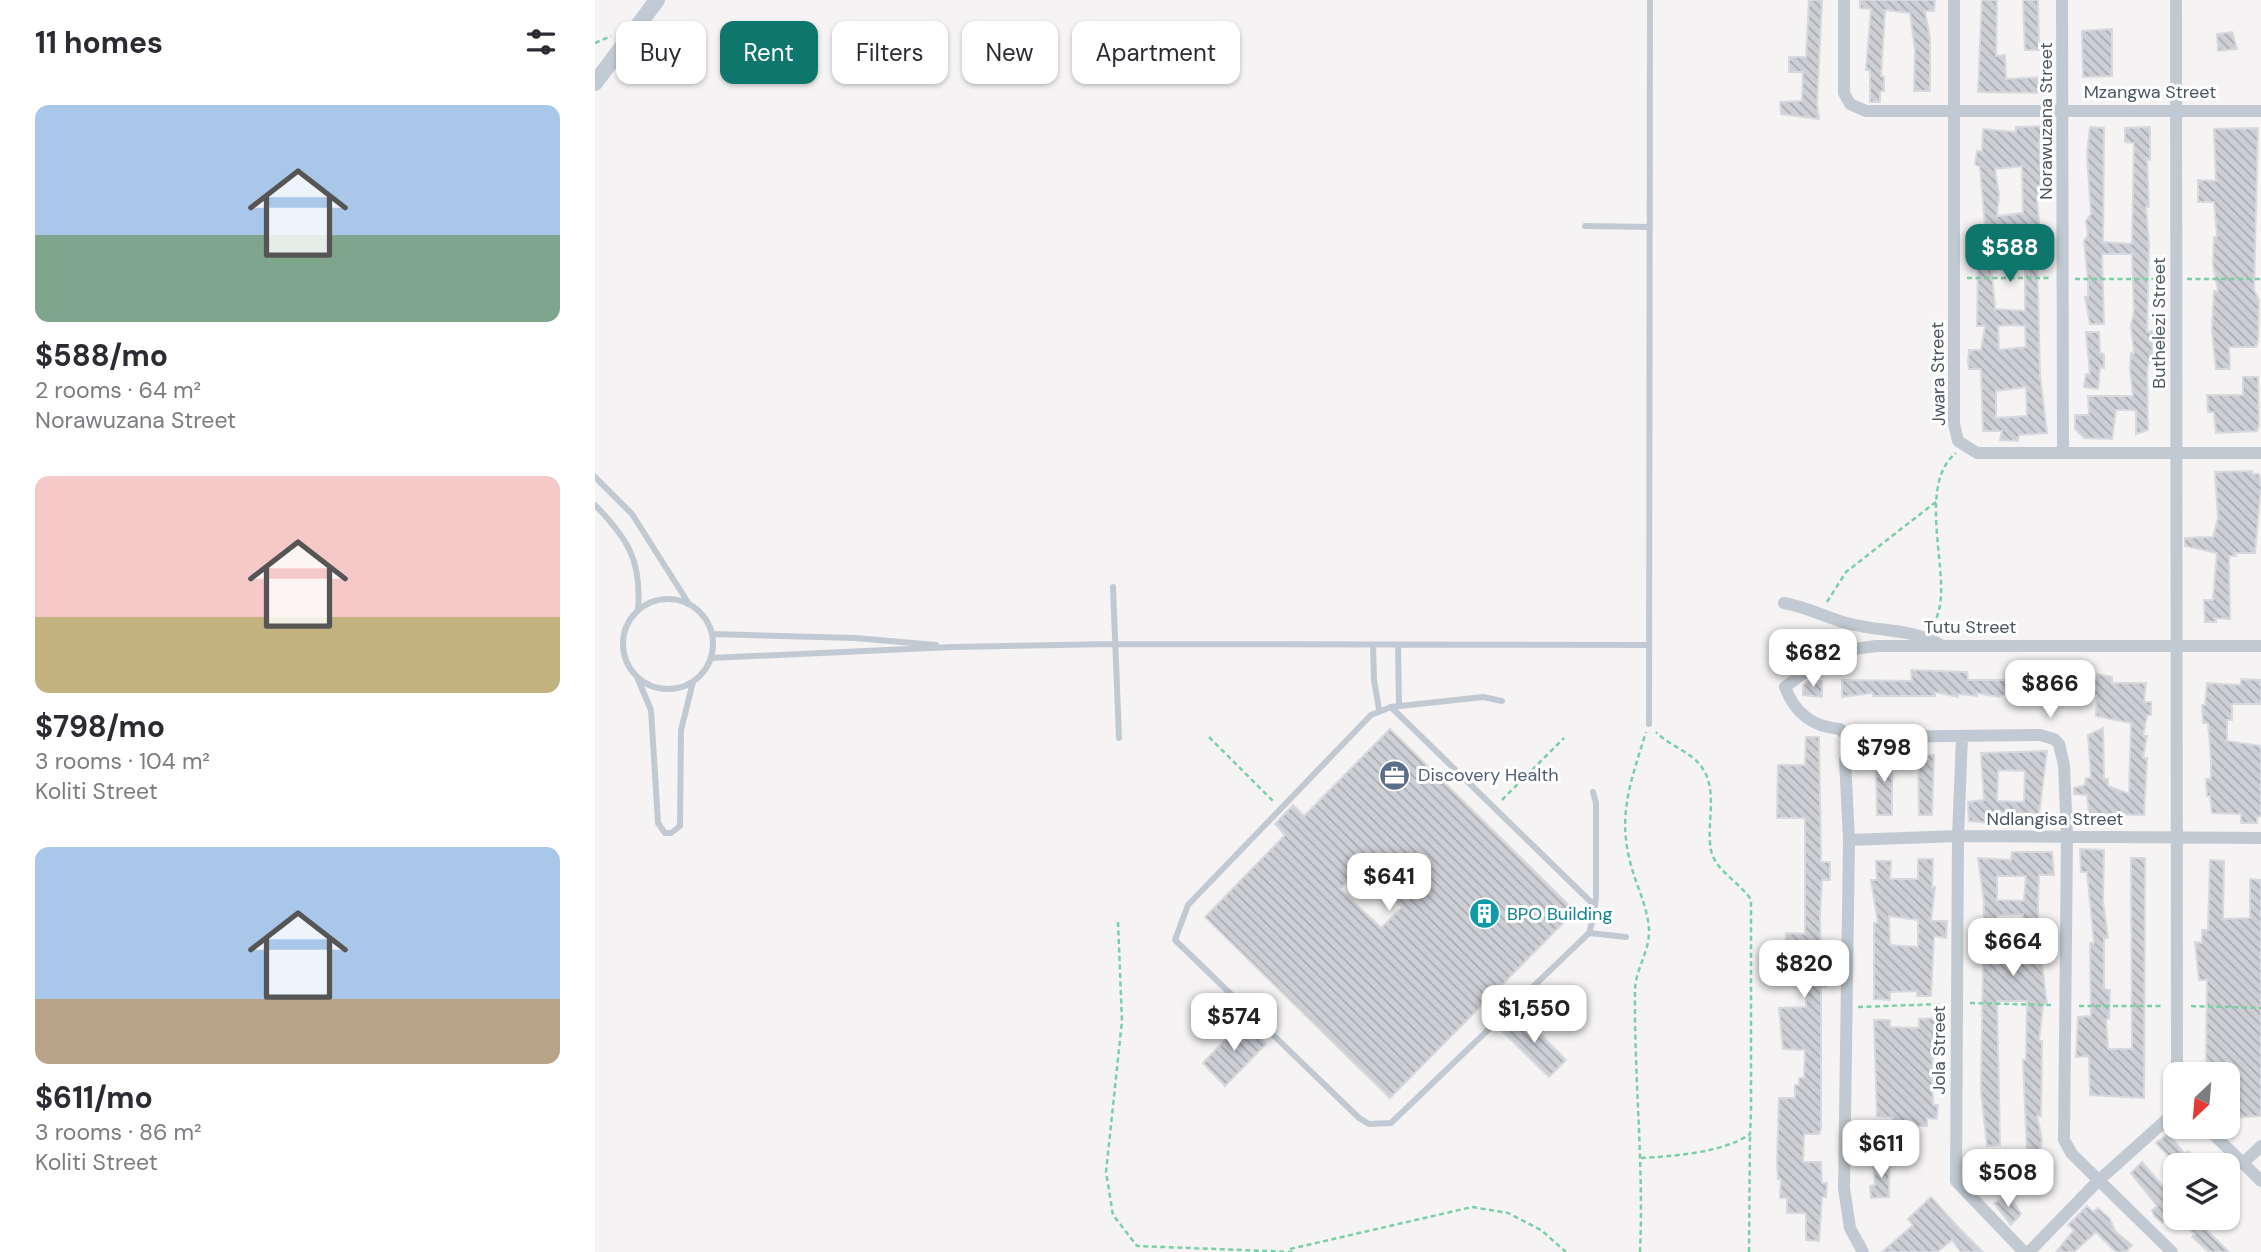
<!DOCTYPE html>
<meta charset="utf-8">
<style>
body{margin:0;font-family:"DM Sans",sans-serif;background:#f2f2f3;color:#2b2b33;height:100vh;display:flex;flex-direction:column;font-size:26px;white-space:nowrap}
*{box-sizing:border-box;margin:0}
p{font-size:23px;color:#7c7c81}
.icon{flex:none;width:38px;height:38px;fill:none;stroke:currentColor;stroke-width:2;stroke-linecap:round;stroke-linejoin:round}
.map{position:relative;flex:1;overflow:hidden}
.drawer{display:flex;flex-direction:column;background:#fff;width:595px}
.drawer>*{flex:none}
.guide{position:absolute;left:21px;top:21px;width:665px;height:63px;display:flex;gap:14px}
.needle{width:46px;rotate:206deg}
.controls{position:absolute;left:1568px;top:1062px;display:grid;gap:14px}
.controls a{display:grid;place-items:center;width:77px;height:77px;border-radius:14px;background:#fff;box-shadow:0 2px 5px #0004;font-size:35px}
.price{position:absolute;translate:-50% -60px;padding:0 16px;border-radius:14px;background:#fff;color:#222;font-size:23px;line-height:46px;filter:drop-shadow(0 2px 4px #0008)}
.price::after{content:'';position:absolute;left:50%;top:42px;width:21px;height:16px;margin-left:-10px;background:inherit;clip-path:polygon(0 0,100% 0,50% 100%)}
.price.active{background:#0f766e;color:#fff}
ul{padding:0;list-style:none}
li{display:grid;align-content:center;gap:14px;height:371px;padding:0 35px}
li span{display:grid;place-items:center;height:217px;border-radius:14px;color:#555}
li>.icon{margin-inline-start:auto}
span .icon{width:126px;height:126px;fill:#fffc;stroke-width:1}
li b{font-size:30px}
h2{display:flex;justify-content:space-between;align-items:center;height:84px;padding:0 35px;font-size:30px}
.tag{padding:0 24px;border-radius:14px;background:#fff;box-shadow:0 2px 5px #0004;font-size:24px;line-height:63px}
.tag.active{background:#0f766e;color:#fff}
main{display:flex;flex:1;min-height:0}
.map>svg:first-child{display:block}
.building{fill:url(#building-back-hatch);stroke:#d7d9de;stroke-width:2;fill-rule:evenodd}
.lines{fill:none;stroke-linecap:round;stroke-linejoin:round}
.path{stroke:#7ad0a6;stroke-width:2.5;stroke-dasharray:5 3.5;stroke-linecap:butt}
.lane{stroke:#c1cad2;stroke-width:6}
.street{stroke:#c1cad2;stroke-width:12}
.secondary{stroke:#c1cbd6;stroke-width:16}
.labels{text-anchor:middle;dominant-baseline:central;stroke-width:6;stroke-linejoin:round;paint-order:stroke}
.street-label{font-size:18px;fill:#4a5661;stroke:#fff}
.service-label{font-size:18px;fill:#4e5e75;stroke:#fff;text-anchor:start}
.culture-label{font-size:18px;fill:#0d838f;stroke:#fff;text-anchor:start}
</style>
<main>
<section class="drawer">
<h2>11 homes<svg class="icon" aria-label="filters" viewBox="0 0 24 24"><path d="M4 7h16M4 17h16"/><circle cx="9" cy="7" r="2"/><circle cx="15" cy="17" r="2"/></svg></h2>
<ul>
<li><span style="background:linear-gradient(#a9c7e8 60%,#7fa58c 0)"><svg class="icon" aria-label="home" viewBox="0 0 24 24"><path d="M3 11l9-7 9 7M6 9v11h12V9"/></svg></span><div><b>$588/mo</b><p>2 rooms · 64 m²</p><p>Norawuzana Street</p></div></li>
<li><span style="background:linear-gradient(#f6c9c9 65%,#c2b280 0)"><svg class="icon" aria-label="home" viewBox="0 0 24 24"><path d="M3 11l9-7 9 7M6 9v11h12V9"/></svg></span><div><b>$798/mo</b><p>3 rooms · 104 m²</p><p>Koliti Street</p></div></li>
<li><span style="background:linear-gradient(#a9c7e8 70%,#b9a48a 0)"><svg class="icon" aria-label="home" viewBox="0 0 24 24"><path d="M3 11l9-7 9 7M6 9v11h12V9"/></svg></span><div><b>$611/mo</b><p>3 rooms · 86 m²</p><p>Koliti Street</p></div></li>
</ul>
</section>
<div class="map">
<svg width="1666" height="1252" viewBox="0 0 1666 1252">
<defs>
<pattern id="building-back-hatch" width="6" height="6" patternUnits="userSpaceOnUse" patternTransform="scale(1.75)"><rect width="6" height="6" fill="#cdcfd5"/><path d="M-1 5l2 2M0 0l6 6M5-1l2 2" fill="none" stroke="#a8abb0"/></pattern>
</defs>
<rect width="100%" height="100%" fill="#f5f3f3"/>
<path class="building" d="M1214,0h13l-5,104 2,15 -38,-5 -1,-12 22,-1 1,-29h-14v-15h17z
M1265,0h75l-1,11h-9l5,27v53h-16l1,-40 -5,-38 -25,-3 -4,66 3,1v14h-4v11h-10v-32h-4l5,-61 -11,-1z
M1387,0h15l-1,56 9,-1 1,24 38,-2v16l-66,-1z
M1428,0h15l1,50h-14z
M1517,29v47l-29,1 -1,-46z
M1637,32l5,17 -19,2 -1,-17z
M1453,126l-1,16 -8,-2 2,39 -4,22 4,41 -1,7 -3,1 3,125 7,58 -28,2 -1,6 -18,-1 2,-9h-19l-2,-62h-12l-1,-6 1,-13h12l4,-24h-8l1,-68h11l-1,-9 -13,-11 11,-1 -6,-70 -5,-3 2,-13h5l1,-22 33,3v-5zM1427,166l1,47 -26,3 2,-21 -4,-26zM1430,230v81l-30,-2 -3,-37h4v-41zM1419,325l11,1 1,21 -27,3 -1,-24zM1431,387l1,29 -31,2v-27z
M1495,127l14,1 -1,114 29,2 2,-101 -9,-1v-14l25,-1v33l-3,-2 2,49h-3l3,37 -2,88 6,-1 -1,31 -3,-1 -2,9 1,60 -12,4v-24h-20l-4,29 -28,-1 -9,-9v-14h14l-1,-19h45l-3,-28 1,-15h3l-3,-27 3,-15 -2,-57h-30l2,70h-14l-5,-27h3v-17l-4,-39 4,-6 -2,-14 5,-7 -4,-59z
M1663,128l-4,162 5,10 -1,41 -2,6h-27l1,22h-14l-4,-39 2,-39h4l-5,-27 1,-27h3l-3,-35h-16v-22l18,1 -2,-52z
M1491,332h13l1,21 4,1v14l-4,-1 -2,22 -14,-2 2,-13h4z
M1648,377h15l1,49 -2,5 -41,2 -2,-21h-6l-1,-17h36z
M1657,471v3h7l2,11 -6,68h-20l1,3h-7l1,63 -15,-1 1,4h-11l-1,-22h9l4,-47 -32,-7v-8l28,-1 5,-19 -3,-46z
M1438,664v15h64v-5l15,3v6h34l-2,19h7v13h-4l-4,21h4l-4,22h4l-3,57 -55,-1 -2,-19 -13,-1v-6l11,-3 1,-7h5l-3,-43 15,-7 1,51h4v7l21,8 2,-71 -35,-7 1,-21 -77,-1v2l-14,-2 -7,3 -22,-4v3l-19,-2v3l-23,-5v4h-62v-3l-31,4v-17l70,1 -1,-11 56,2 1,8h46l1,-15z
M1646,679l20,1v24h-29v16h-5v21l34,5v70l-4,1v6h-16v-9l-29,-1 -2,-17h-3l-1,-17h5v-20l-3,-36h-5l-1,-18h3l2,-22 34,2z
M1213,681h14v16l-19,-2v-10z
M795,729l185,182 -185,187 -185,-181 80,-82 -10,-11 18,-19 11,11zM765,868l42,39 -21,21 -41,-39z
M1211,737h13l2,125h9v18h-8l-2,35 1,56h5v16h-5v141l-2,6h-15l-1,28h18l1,21h5l-1,14h-4l-3,44 -13,-1v-27h-19v-15h-7l1,-19h-3l-1,-16 2,-65h16v-13h4v-7h5l1,-28 -22,-1 -4,-41 27,-1v-34l-21,2 1,-42 19,1v-116h-28l1,-53h27z
M1452,751l-8,63 -38,-1v11l-32,-3 -1,-19 16,-2 -3,-47zM1403,770l27,1 -1,31 -27,-1z
M1281,753l16,1v61h-15z
M1323,755h16l-2,60h-13z
M1485,849l24,1 -1,51 5,37h-4v51l6,1 -1,29h-3l2,30h24l-1,-191h14l-1,240 -54,-3 -1,-39 -13,1 2,-40 13,-1 -1,-73h4l-7,-71h-6z
M1417,852h40l2,23h-15l-1,26v64h4l5,39 -4,1 -4,36h3l-1,75h-4l5,23 -2,13h-13l-4,-92h3l1,-59h-30l3,144 -13,1 -6,-55 3,-190 -6,-43 33,2zM1402,876h29l-2,25 -27,-1zM1428,914l1,32 -27,-1v-30z
M1323,859h15l-1,28h3l-4,34h16l-1,17 -12,-2 -3,60h-14v-5l-27,1v8l-16,-1v-76h4l-7,-43h6l-1,-19h15l-1,18h28zM1294,916l29,4v27l-28,-2z
M1615,860l14,1 -1,58 27,-1v-39l11,1v236l-33,2v-44l-20,-1 -2,-6 1,-87h-8l-4,-38 7,1v-13h6z
M924,1013l47,47 -17,17 -48,-47z
M1343,1018l1,18h-5l-2,33 1,36h5l-1,14 -10,-1v8h-14l-8,-2v-3l-12,1v-5l-16,-1 -3,-96h16v7l29,1v-9z
M648,1021l23,23 -41,42 -22,-23z
M1573,1134l17,20 3,-3 11,15h-28l6,-5 -4,-4 -2,2 -15,-16z
M1278,1161l16,1v35l-18,1 -1,-12 5,-1z
M1547,1162l28,33 5,-5v22l-13,11 -8,-7 -2,-6 5,-4 -26,-33z
M1414,1195l12,19 -10,11 -17,-22z
M1336,1197l25,28 27,27h-22l-9,-12 -15,12h-55l31,-27 -5,-6z
M1492,1206l6,6 5,-4 12,11 5,12 17,14 -6,7h-10l-20,-20 -22,20h-18l18,-22 -6,-5z
M1577,1218h22l35,34h-20l-17,-15 3,-3z"/>
<g class="lines">
<path class="path" d="M0,43l16,-7
M1372,278h84
M1480,279h88
M1592,279h74
M1232,602l19,-30 91,-71
M1339,626c2,-7 5,-14 6,-21 7,-40 -22,-122 16,-152
M614,737l64,64
M907,800l62,-62
M523,922l4,99 -16,151 7,43 24,31 157,6
M1375,1003l81,2
M1484,1006h84
M1596,1006l70,2
M1263,1007l85,-3
M1046,1158c32,-2 82,-5 109,-24l1,-23v-211c-10,-17 -36,-29 -40,-50 -5,-26 7,-58 -8,-81 -10,-17 -34,-23 -47,-37
M695,1249l182,-42 36,6 33,17 25,22
M1045,1252c4,-87 -6,-174 -5,-261 0,-22 15,-39 14,-62 -2,-26 -15,-47 -20,-72 -11,-46 4,-82 17,-125
M1154,1252l1,-118"/>
<path class="lane" d="M990,226l65,1
M0,477l37,37 57,90
M0,505c33,34 47,56 43,105
M518,587l6,151
M28 644a45 45 0 1 1 90 0a45 45 0 1 1-90 0Z
M117,634l143,4 81,7
M778,645l1,35 5,29
M803,645l1,60
M116,658l241,-11 162,-3 535,1
M42,677l14,33 7,113 7,10h6l9,-7 1,-96 12,-48
M796,707l92,-10 19,4
M1054,724l1,-724
M998,792l3,11v94c-1,13 -3,24 -7,36l-198,190 -22,1 -10,-6 -184,-178 13,-35 183,-190 20,-8 204,199
M994,933l37,4"/>
<path class="street" d="M1249,0v93l6,11 16,7h395
M1359,0v424l4,17 19,12h284
M1467,0l1,452
M1581,0l1,1074
M1189,603c23,4 41,14 63,20 31,9 63,5 92,21
M1367,737l-4,99 -2,345 68,71
M1258,743l-13,-14c-27,-2 -45,-15 -55,-42l47,-35 44,-6h385
M1254,840l109,-4 303,2
M1611,1127l55,54
M1648,1163l18,-17
M1268,1252l-13,-24 -6,-40 5,-348 -4,-80 4,-13 8,-7 11,-3 172,-2 14,4 5,5 5,21 3,71 -3,304 8,14 100,98
M1434,1252l69,-71 77,-69"/>
<path class="secondary" d="M0,83l62,-83"/>
</g>
<defs>
<symbol id="office-disc" viewBox="-11 -11 22 22"><circle r="9.5" fill="#5c6f8a" stroke="#fff"/><path d="M-6-3h4V-5.5h4V-3h4V5H-6ZM-1-4.5V-3h2v-1.5ZM-6 0V1H6V0Z" fill="#fff"/></symbol>
<symbol id="building-disc" viewBox="-11 -11 22 22"><circle r="9.5" fill="#0f9aa8" stroke="#fff"/><path d="M-4-6H4V6H1V3H-1V6H-4ZM-2.5-4.3h1.7v1.8h-1.7ZM.8-4.3h1.7v1.8H.8ZM-2.5-1h1.7V.8h-1.7ZM.8-1h1.7V.8H.8Z" fill="#fff"/></symbol>
</defs>
<g fill-rule="evenodd">
<use href="#office-disc" x="782" y="758" width="35" height="35"/>
<use href="#building-disc" x="872" y="896" width="35" height="35"/>
</g>
<g class="labels">
<g class="street-label">
<text x="1555" y="92">Mzangwa Street</text>
<text transform="translate(1451 121) rotate(-90)">Norawuzana Street</text>
<text transform="translate(1564 323) rotate(-90)">Buthelezi Street</text>
<text transform="translate(1343 374) rotate(-91)">Jwara Street</text>
<text x="1375" y="627">Tutu Street</text>
<text x="1460" y="819">Ndlangisa Street</text>
<text transform="translate(1344 1050) rotate(-90)">Jola Street</text>
</g>
<g class="service-label">
<text x="823" y="775">Discovery Health</text>
</g>
<g class="culture-label">
<text x="912" y="914">BPO Building</text>
</g>
</g>
</svg>
<div class="controls">
<a><svg class="needle" viewBox="-14 -14 28 28"><path d="M0-13l5 13h-10z" fill="#e53935"/><path d="M0 13l5-13h-10z" fill="#7c7c81"/></svg></a>
<a><svg class="icon" aria-label="layers" viewBox="0 0 24 24"><path d="M12 4l9 5-9 5-9-5zM3 14l9 5 9-5"/></svg></a>
</div>
<b class="price active" style="left:1415px;top:284px">$588</b>
<b class="price" style="left:1218px;top:689px">$682</b>
<b class="price" style="left:1455px;top:720px">$866</b>
<b class="price" style="left:1289px;top:784px">$798</b>
<b class="price" style="left:794px;top:913px">$641</b>
<b class="price" style="left:1418px;top:978px">$664</b>
<b class="price" style="left:1209px;top:1000px">$820</b>
<b class="price" style="left:939px;top:1045px">$1,550</b>
<b class="price" style="left:639px;top:1053px">$574</b>
<b class="price" style="left:1286px;top:1180px">$611</b>
<b class="price" style="left:1413px;top:1209px">$508</b>
<div class="guide">
<a class="tag">Buy</a>
<a class="tag active">Rent</a>
<a class="tag">Filters</a>
<a class="tag">New</a>
<a class="tag">Apartment</a>
</div>
</div>
</main>
